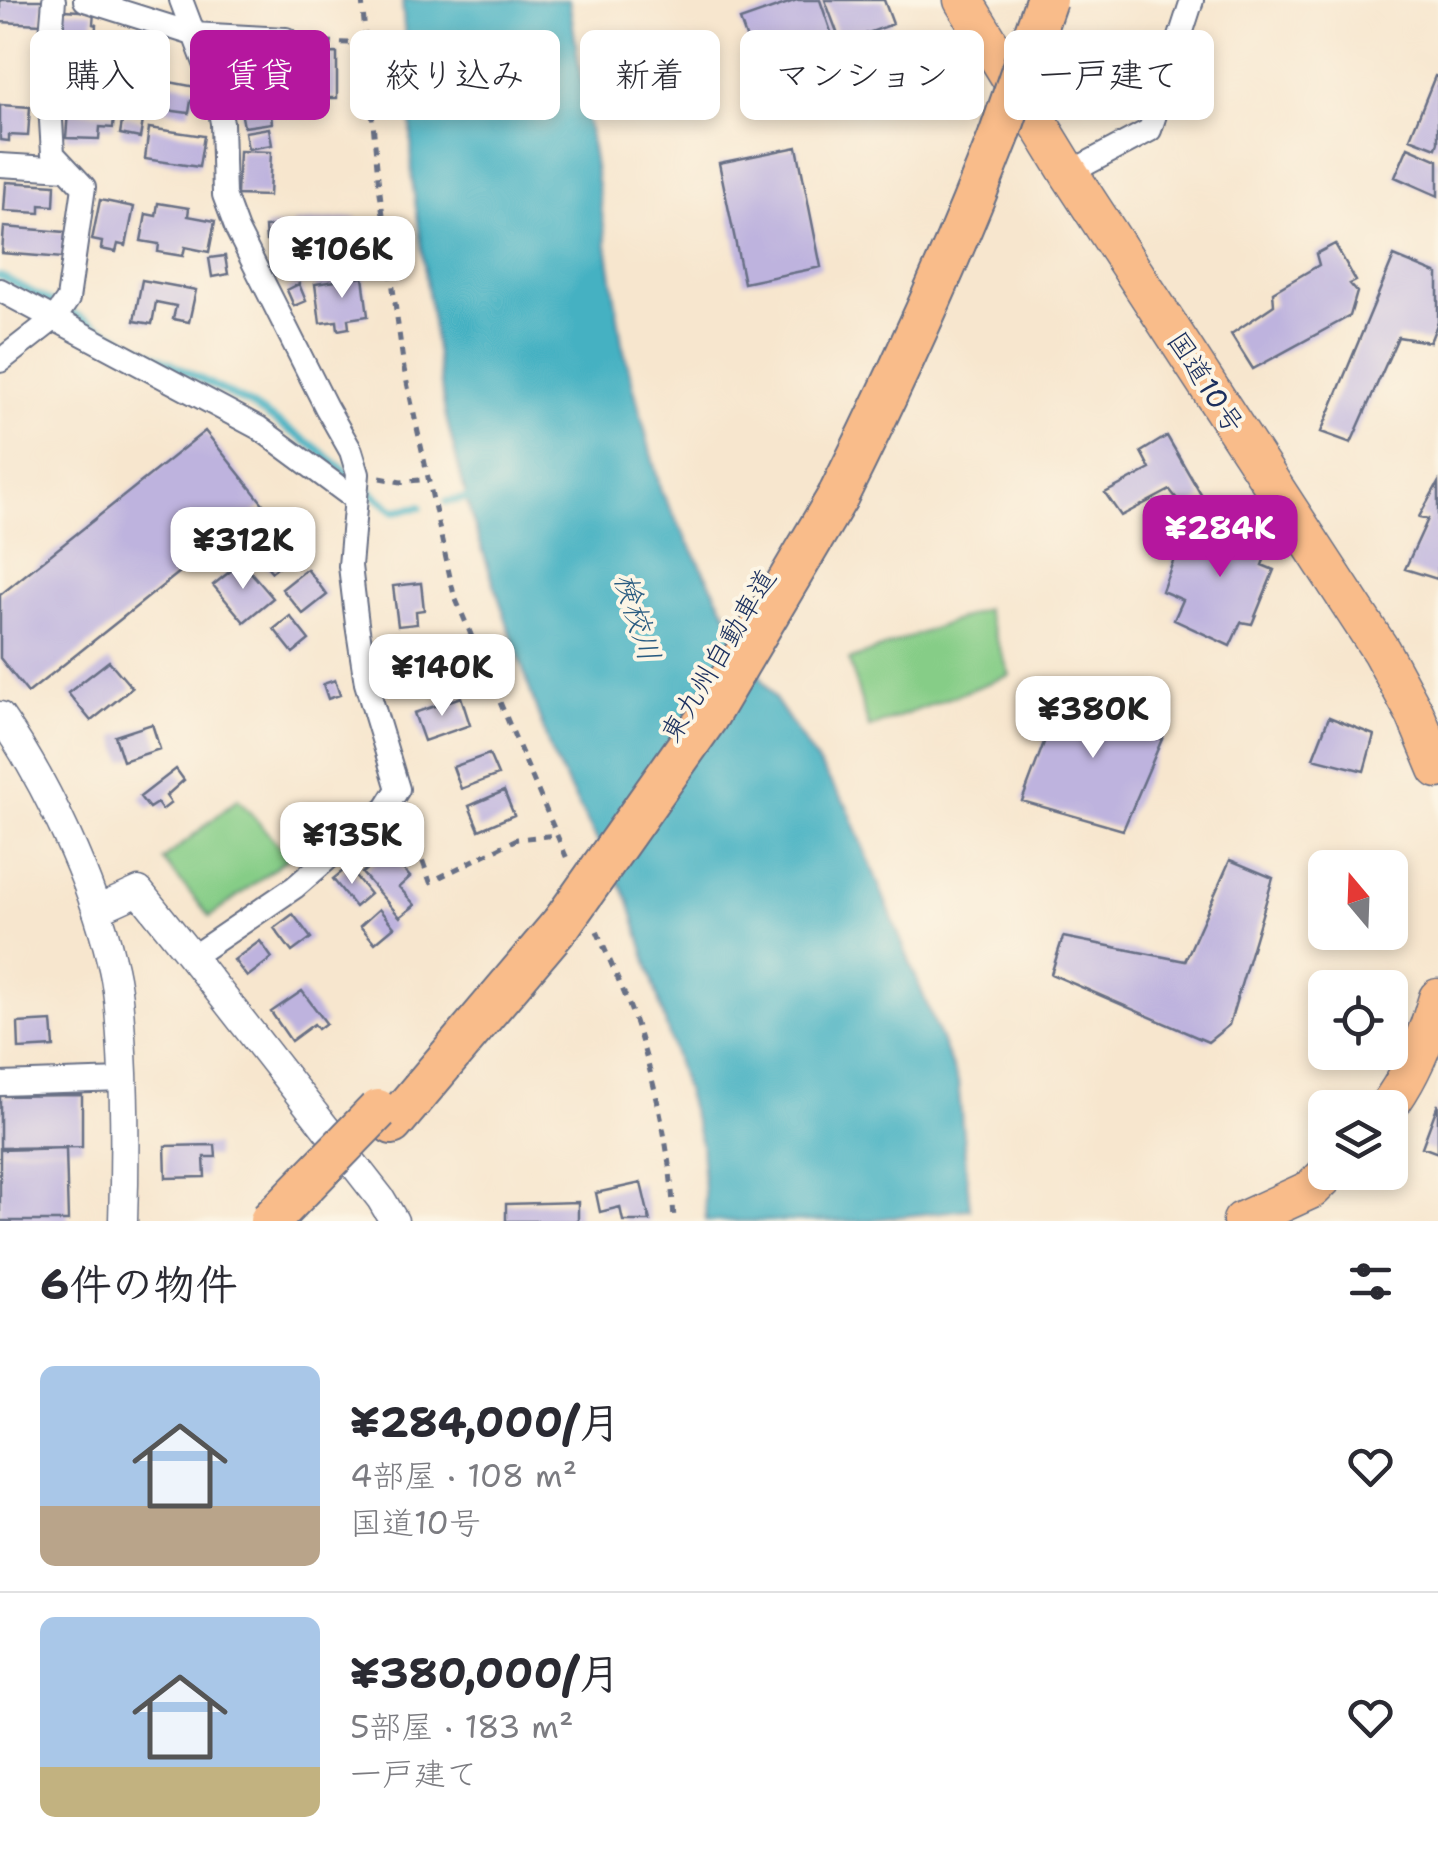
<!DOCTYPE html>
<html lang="ja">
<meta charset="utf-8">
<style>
body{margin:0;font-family:"Shantell Sans","Klee One",sans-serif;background:#f7f7f7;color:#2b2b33;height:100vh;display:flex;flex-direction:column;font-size:38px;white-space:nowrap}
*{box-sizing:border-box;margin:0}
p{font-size:32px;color:#7c7c81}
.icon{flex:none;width:55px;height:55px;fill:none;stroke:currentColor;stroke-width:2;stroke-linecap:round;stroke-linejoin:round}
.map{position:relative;height:1221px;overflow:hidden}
.side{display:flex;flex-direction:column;background:#fff;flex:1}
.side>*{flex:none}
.banner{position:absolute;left:30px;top:30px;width:1380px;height:90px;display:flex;gap:20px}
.needle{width:65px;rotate:341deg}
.controls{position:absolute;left:1308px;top:850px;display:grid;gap:20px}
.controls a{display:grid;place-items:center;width:100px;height:100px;border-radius:15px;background:#fff;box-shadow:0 5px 15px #0003;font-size:50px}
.price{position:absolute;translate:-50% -85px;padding:0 22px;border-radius:20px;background:#fff;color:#222;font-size:32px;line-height:65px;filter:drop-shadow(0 2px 5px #0008)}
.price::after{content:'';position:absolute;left:50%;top:60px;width:30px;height:22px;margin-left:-15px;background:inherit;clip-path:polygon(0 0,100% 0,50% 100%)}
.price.current{background:#b5179e;color:#fff}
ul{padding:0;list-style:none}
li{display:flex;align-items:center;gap:30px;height:250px;padding:0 40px}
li+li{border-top:2px solid #e1e1e2}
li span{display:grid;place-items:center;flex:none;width:280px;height:200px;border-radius:15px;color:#555}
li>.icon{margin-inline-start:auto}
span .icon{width:120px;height:120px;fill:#fffc;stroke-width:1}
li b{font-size:42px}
h2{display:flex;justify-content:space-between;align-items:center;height:120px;padding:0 40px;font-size:42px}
.tag{padding:0 35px;border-radius:15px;background:#fff;box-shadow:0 5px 15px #0003;font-size:35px;line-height:90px}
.tag.current{background:#b5179e;color:#fff}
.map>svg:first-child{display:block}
.green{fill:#86cd87;stroke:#507e72;stroke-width:2.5}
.water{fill:#45b1c2;stroke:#307090;stroke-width:2.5}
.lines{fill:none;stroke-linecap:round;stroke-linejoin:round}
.stream{stroke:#45b1c2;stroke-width:8}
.building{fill:#beb3de}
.minor-casing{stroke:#686f85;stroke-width:26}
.tertiary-casing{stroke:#686f85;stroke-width:31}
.trunk-casing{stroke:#686f85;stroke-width:41}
.motorway-casing{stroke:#686f85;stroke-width:44}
.path{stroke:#686f85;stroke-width:5;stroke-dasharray:8 8;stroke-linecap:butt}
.minor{stroke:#fff;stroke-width:22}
.tertiary{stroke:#fff;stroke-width:28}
.trunk{stroke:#f9bc8a;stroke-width:38}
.motorway{stroke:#f9bc8a;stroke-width:40}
.motorway-bridge-casing{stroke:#686f85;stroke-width:44;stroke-linecap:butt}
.motorway-bridge{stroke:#f9bc8a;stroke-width:40}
.labels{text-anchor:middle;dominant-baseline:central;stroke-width:8;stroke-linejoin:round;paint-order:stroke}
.street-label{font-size:28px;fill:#1b2f5e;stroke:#fcf5e5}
.water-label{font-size:30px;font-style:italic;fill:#2a5c81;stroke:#fcf5e5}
</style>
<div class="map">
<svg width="1438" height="1221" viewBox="0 0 1438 1221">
<rect width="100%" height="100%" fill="#fcf5e5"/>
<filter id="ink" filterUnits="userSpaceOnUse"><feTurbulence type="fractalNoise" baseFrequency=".01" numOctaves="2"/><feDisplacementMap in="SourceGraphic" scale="20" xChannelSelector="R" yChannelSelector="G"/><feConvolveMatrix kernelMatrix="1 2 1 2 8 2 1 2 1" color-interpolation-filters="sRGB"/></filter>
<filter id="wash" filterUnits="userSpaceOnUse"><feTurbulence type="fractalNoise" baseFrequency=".0048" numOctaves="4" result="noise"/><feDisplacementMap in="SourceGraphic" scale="40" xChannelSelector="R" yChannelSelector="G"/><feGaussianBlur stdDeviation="2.25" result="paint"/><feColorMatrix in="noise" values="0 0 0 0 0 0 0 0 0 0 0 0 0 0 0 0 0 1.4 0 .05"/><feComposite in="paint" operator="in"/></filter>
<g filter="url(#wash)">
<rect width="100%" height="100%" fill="#f7e6ce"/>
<path class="green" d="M985,609l25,66 -141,53 -20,-68z
M238,799l51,58 -79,60 -47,-57z"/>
<path class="water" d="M402,0h167l53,343 39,148 102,190 85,127 110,274 12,127 -110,12h-154l-5,-78 -72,-242 -77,-146 -81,-239 -26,-103 -33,-234 -1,-65z"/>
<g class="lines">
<path class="stream" d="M0,276l251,129 61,40 39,31
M362,485l32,26 26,-4
M447,502l30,-6"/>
</g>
<g id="blocks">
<path class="building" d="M0,0h43l-2,24 -41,-2z
M797,0h23l22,64 -77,27 -25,-71z
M825,0h59l9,24 -52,19z
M64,10l30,2 -1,12 3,1 -2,28 -33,-2z
M267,45l1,25 -42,2v-20l10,-1v-5z
M337,53v45h-40l-1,-29h9v-15z
M67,58l28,3 -2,18 -28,-3z
M133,75l68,13 -2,14 -8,-1 -2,12 -38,-5 2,-13 -24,-7z
M1435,76l3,1v65l-2,6 -26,-10z
M229,78h37v25l-37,-1z
M290,83l3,26 -15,2 -3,-26z
M0,105l30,2 -2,29 -19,-1v6l-9,-1z
M270,106l2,17 -28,4 -3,-16z
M68,111l46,3 -1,14 -13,-1 -1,12 -33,-1z
M123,116l20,5 -3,17 -20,-4z
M149,128l55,8 -5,31 -54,-8z
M269,128l3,17 -24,4 -3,-17z
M797,147l24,120 -77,16 -25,-120z
M1408,147l30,13v36l-43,-19z
M239,151l32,1 -2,44 -32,-1z
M6,182l49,3 -1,21 -14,-1v8l-36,-2z
M100,200l34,7 -8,39 -8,-2 -2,8 -15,-3 1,-7 -10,-2z
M158,203l31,5 -1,8 27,5 -6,31 -24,-5 -2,9 -25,-4 1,-8 -18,-3 5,-27 10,2z
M356,218l2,27 -19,2 1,6 -19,1 1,8 -13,1v-8l-13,1 -3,-33z
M285,226l1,14 -20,1 -1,-14z
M4,227l61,5 -2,26 -61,-5z
M1335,244l21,37 -6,3 7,8 -7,24 -97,53 -22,-35 43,-29 -1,-13 46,-27 -3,-11z
M225,256l3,18 -16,3 -3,-19z
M1394,256l44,18v48l-8,20 -32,-5 -47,106 -30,-11z
M363,277l5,39 -20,3 1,9 -11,2 -1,-9 -17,2 -5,-39z
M142,280l54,10 -7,32 -16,-3 3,-13 -20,-4 -4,22 -18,-3z
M299,284l7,17 -12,5 -7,-16z
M205,431l59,74 -236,188 -28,-35v-63z
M1167,436l36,62 -18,11 -15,-19 -49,26 -16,-23 45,-24 -9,-17z
M1438,483v92l-1,4 -32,-10 23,-50 -9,-2z
M1223,516l50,22 -11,27 12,5 -22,54 -11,-2 -11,24 -56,-26 9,-20 -21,-9 22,-59 28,11z
M288,521l19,22 -35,29 -19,-22z
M242,562l31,36 -29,24 -31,-37z
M307,569l20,26 -24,19 -21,-25z
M421,583l3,27 -8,1 1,13 -19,2 -5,-40z
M290,616l19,24 -16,13 -19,-24z
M443,647l9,26 -42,14 -9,-26z
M109,661l23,27 -41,33 -23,-28z
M335,680l5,15 -12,4 -5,-15z
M1066,684l99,48 -42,98 -101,-29z
M461,697l9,28 -46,16 -10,-28z
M1329,717l45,18 -10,36 -51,-13z
M152,724l8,25 -37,12 -8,-25z
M489,754l9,21 -37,14 -8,-22z
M176,769l8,11 -18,16 5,7 -9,7 -5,-7 -8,5 -9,-11z
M504,791l10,24 -35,15 -10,-24z
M387,851l23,26 -11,10 16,18 -15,12 -38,-44z
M1230,860l43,18 -44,147 -21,17 -157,-68 12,-37 122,24z
M348,867l22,27 -15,13 -22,-28z
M379,909l15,18 -19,16 -15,-17z
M293,914l18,24 -19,14 -18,-24z
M260,941l12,17 -25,19 -13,-17z
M302,991l24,32 -8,6 -4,-5 -23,17 -20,-29z
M52,1021l2,26 -35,2 -1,-26z
M82,1095v52l-82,1v-52z
M1438,1104v49l-16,-6z
M215,1145l1,12h-12l1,20 -39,1 -1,-32z
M66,1148l2,73h-68v-71z
M641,1183l9,38h-27l-3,-14 -20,5 -4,-19z
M578,1202v19h-72v-17z"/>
</g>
</g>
<g filter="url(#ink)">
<use href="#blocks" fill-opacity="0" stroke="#686f85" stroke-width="2.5"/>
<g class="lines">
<defs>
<path id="minor" d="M85,0l108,34 93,5
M181,0l36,95 5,28 2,72 13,35 89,177 25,44 7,23 -8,92 7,58 9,59 32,106 -12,19 -91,79 -103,70
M0,165l67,4
M1069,173l81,-43 42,-130
M0,290l259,138 96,71
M0,361l55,-43 13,-19 16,-112 -31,-33 -5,-83 6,-71
M0,1084l123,-4"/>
<path id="tertiary" d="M0,716c46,65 93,167 111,244 8,30 9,61 11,92 3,56 3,112 1,169
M97,910l42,-19 53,66 189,242 13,22"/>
<path id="trunk" d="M963,0l106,173 312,478 34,63 23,55
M1387,1108c25,-32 40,-72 51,-110
M1242,1221l70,-32 17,-17"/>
<path id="motorway" d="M838,496c59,-118 113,-237 161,-360
M392,1124l170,-201"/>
</defs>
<use href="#minor" class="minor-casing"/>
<use href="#tertiary" class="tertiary-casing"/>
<use href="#trunk" class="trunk-casing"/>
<use href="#motorway" class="motorway-casing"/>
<path class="path" d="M362,0l16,178 26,191 50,226 114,266
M309,41l57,3
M380,478l21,4 27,-3
M407,816l23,66 87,-43 41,-4
M597,931c13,31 28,61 39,93 21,65 35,129 38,197"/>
<use href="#minor" class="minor"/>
<use href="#tertiary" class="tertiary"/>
<use href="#trunk" class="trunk"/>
<use href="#motorway" class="motorway"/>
<defs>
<path id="motorway-bridge" d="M999,136l47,-136
M562,923l145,-205 131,-222
M270,1221l108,-111"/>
</defs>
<use href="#motorway-bridge" class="motorway-bridge-casing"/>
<use href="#motorway-bridge" class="motorway-bridge"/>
</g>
</g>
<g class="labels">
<g class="street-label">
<text transform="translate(1206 382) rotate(57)">国道10号</text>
<text transform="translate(718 655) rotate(-59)">東九州自動車道</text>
</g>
<g class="water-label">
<text transform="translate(638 617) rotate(73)">検校川</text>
</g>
</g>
</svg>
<div class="controls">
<a><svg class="needle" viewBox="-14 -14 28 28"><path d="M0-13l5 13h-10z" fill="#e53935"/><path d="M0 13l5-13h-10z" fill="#7c7c81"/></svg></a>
<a><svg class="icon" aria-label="locate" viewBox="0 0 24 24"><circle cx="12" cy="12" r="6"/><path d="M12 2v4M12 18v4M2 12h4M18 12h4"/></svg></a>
<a><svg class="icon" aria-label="layers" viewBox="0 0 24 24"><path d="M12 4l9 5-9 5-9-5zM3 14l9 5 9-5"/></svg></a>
</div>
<b class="price" style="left:342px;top:301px">¥106K</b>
<b class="price current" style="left:1220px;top:580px">¥284K</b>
<b class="price" style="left:243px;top:592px">¥312K</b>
<b class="price" style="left:442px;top:719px">¥140K</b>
<b class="price" style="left:1093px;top:761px">¥380K</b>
<b class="price" style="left:352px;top:887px">¥135K</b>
<div class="banner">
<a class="tag">購入</a>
<a class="tag current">賃貸</a>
<a class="tag">絞り込み</a>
<a class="tag">新着</a>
<a class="tag">マンション</a>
<a class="tag">一戸建て</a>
</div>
</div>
<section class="side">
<h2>6件の物件<svg class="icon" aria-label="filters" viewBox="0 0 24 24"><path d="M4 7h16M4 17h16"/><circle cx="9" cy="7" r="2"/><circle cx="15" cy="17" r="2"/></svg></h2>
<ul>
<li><span style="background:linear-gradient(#a9c7e8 70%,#b9a48a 0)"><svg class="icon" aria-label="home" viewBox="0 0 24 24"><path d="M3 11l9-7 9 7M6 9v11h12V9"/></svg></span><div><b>¥284,000/月</b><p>4部屋 · 108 m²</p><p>国道10号</p></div><svg class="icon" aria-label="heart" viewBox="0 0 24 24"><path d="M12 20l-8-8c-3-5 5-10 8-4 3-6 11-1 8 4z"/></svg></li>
<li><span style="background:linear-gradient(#a9c7e8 75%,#c2b280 0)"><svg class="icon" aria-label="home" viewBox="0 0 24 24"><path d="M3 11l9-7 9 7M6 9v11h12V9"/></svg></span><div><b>¥380,000/月</b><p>5部屋 · 183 m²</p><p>一戸建て</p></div><svg class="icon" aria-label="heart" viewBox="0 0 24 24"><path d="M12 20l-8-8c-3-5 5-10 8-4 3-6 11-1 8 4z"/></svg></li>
</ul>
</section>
